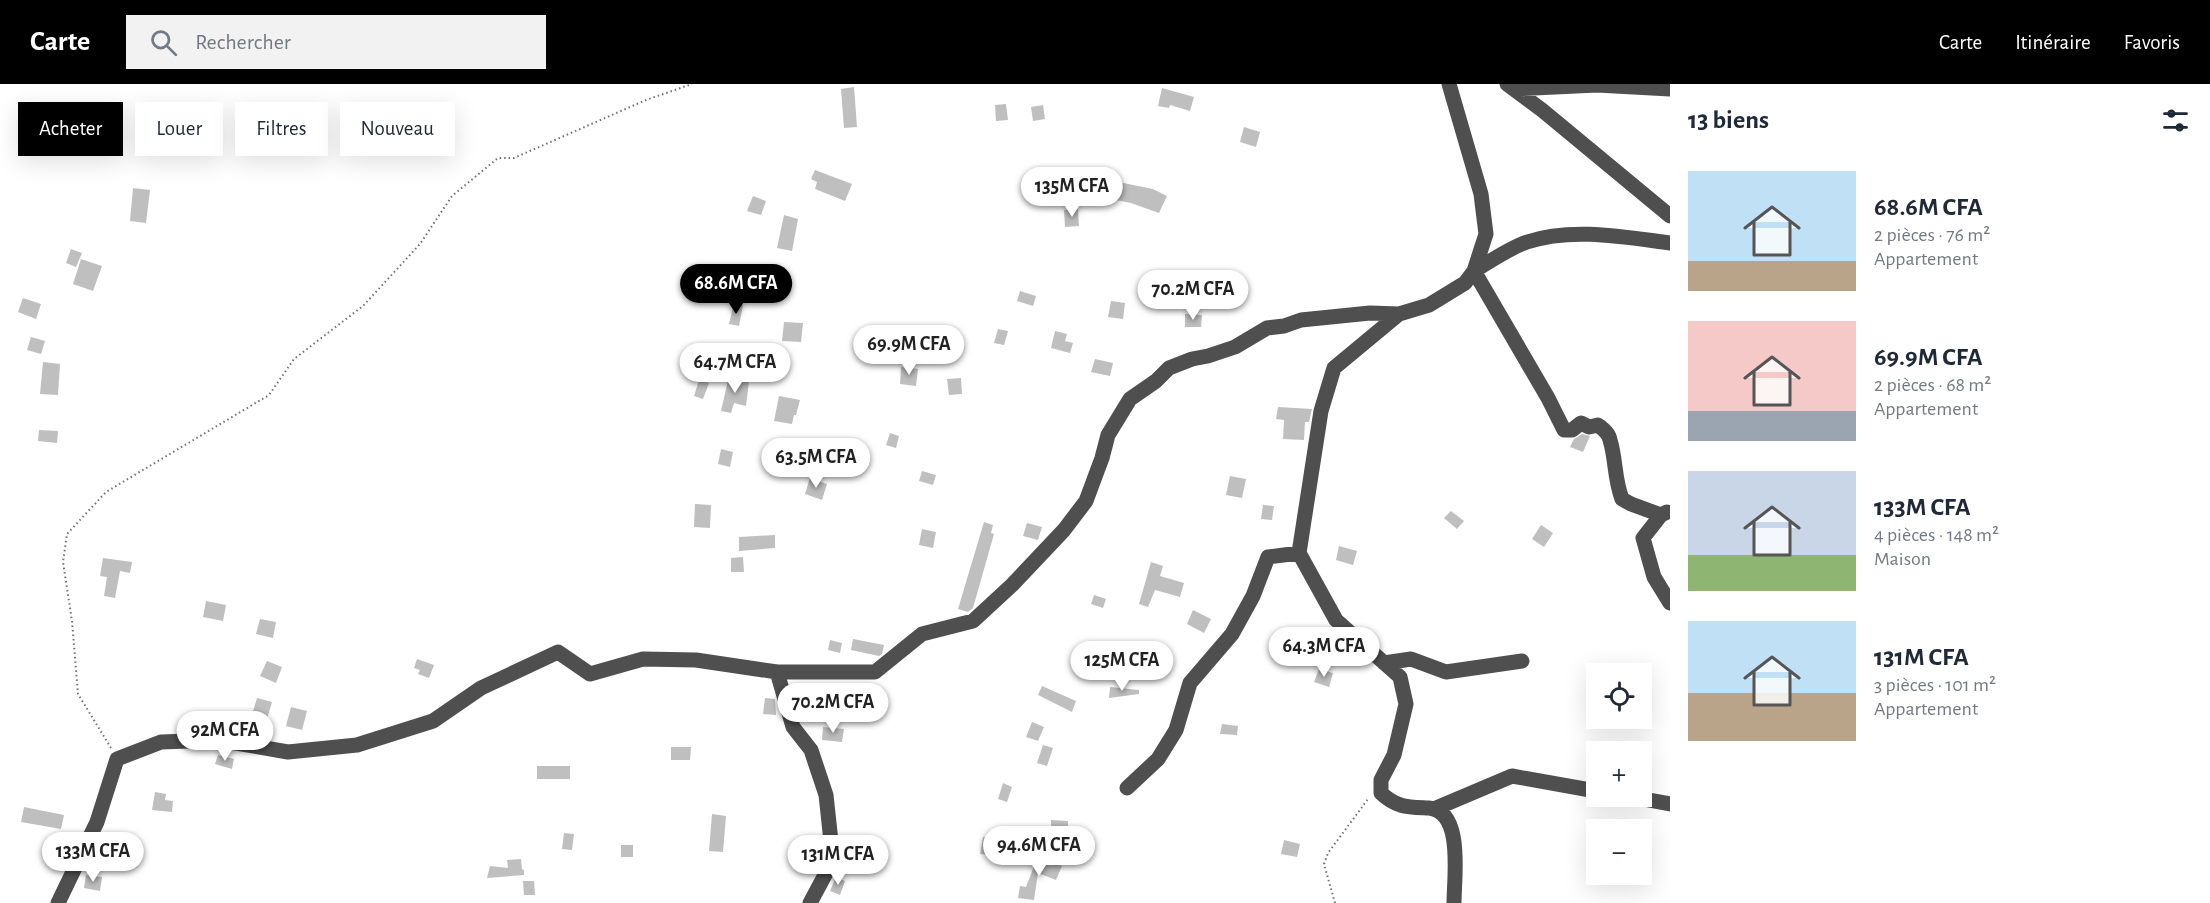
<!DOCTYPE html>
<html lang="fr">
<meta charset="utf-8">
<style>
body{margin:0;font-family:"Alegreya Sans",sans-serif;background:#f2f2f3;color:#1f2937;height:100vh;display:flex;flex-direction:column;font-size:22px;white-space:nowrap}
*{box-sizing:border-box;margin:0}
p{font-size:20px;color:#747a83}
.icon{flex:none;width:33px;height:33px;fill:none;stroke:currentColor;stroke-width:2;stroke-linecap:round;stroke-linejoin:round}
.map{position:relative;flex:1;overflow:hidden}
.details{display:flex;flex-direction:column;background:#fff;width:540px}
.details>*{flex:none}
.top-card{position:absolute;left:18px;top:18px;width:570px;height:54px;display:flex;gap:12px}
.controls{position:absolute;left:1586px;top:579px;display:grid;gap:12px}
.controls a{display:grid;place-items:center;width:66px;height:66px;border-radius:0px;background:#fff;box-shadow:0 6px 24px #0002;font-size:30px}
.price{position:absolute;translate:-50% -51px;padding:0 14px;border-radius:21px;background:#fff;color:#222;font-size:20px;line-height:39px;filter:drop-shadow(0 2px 3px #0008)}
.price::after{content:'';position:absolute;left:50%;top:36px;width:18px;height:14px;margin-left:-9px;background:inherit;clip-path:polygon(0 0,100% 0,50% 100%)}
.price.active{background:#000;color:#fff}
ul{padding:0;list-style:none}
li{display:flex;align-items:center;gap:18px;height:150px;padding:0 18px}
li span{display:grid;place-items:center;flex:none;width:168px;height:120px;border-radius:0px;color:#555}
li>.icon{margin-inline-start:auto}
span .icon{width:72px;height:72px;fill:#fffc;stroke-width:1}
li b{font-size:26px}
h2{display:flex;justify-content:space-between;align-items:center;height:72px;padding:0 18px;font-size:26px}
.pill{padding:0 21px;border-radius:0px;background:#fff;box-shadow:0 6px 24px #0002;font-size:21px;line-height:54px}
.pill.active{background:#000;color:#fff}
header{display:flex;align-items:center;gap:36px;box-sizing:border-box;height:84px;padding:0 30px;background:#000;color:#fff}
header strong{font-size:28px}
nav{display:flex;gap:33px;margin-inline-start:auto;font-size:21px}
.search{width:420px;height:54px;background:#f2f2f3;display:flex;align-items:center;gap:15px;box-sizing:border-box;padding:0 21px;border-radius:0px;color:#747a83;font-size:22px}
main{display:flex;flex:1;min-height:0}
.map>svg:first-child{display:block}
.building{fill:#bfbfbf}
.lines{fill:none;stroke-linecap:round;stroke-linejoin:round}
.path{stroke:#717171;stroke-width:2;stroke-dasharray:1.5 3;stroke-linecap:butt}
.minor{stroke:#4f4f4f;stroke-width:15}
</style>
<header>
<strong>Carte</strong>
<div class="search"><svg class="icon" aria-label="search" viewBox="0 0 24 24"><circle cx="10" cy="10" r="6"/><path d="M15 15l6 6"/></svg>Rechercher</div>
<nav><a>Carte</a><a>Itinéraire</a><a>Favoris</a></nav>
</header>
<main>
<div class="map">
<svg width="1670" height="819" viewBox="0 0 1670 819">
<rect width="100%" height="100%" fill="#fff"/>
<path class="building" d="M854,3l3,40 -13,1 -3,-39z
M1162,4l32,9 -4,14 -20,-6 -1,3 -11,-2z
M1006,20l2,16 -12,1 -1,-16z
M1043,21l2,14 -12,2 -2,-14z
M1244,43l16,5 -4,15 -16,-5z
M815,86l37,14 -7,17 -30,-12 2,-7 -6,-3z
M1079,90l74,15 14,7 -8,17 -28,-10 -56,-11z
M133,104l17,2 -4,33 -16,-2z
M753,112l13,5 -5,14 -14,-4z
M1078,125l1,17 -14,1 -1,-17z
M784,131l14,4 -6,32 -15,-3z
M71,165l11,4 -6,14 -10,-4z
M81,175l21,7 -9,25 -20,-7z
M1020,207l16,5 -3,10 -16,-5z
M23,214l18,6 -5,15 -18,-7z
M1111,217l14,2 -2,16 -15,-2z
M734,219l9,2 -4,21 -10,-2z
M1185,230l17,1 -1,12h-16z
M784,238l19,1 -2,19 -19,-1z
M998,245l10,2 -4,14 -10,-2z
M1055,247l12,3 -2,7 8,2 -3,10 -19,-5z
M31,253l14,4 -4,13 -14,-4z
M1095,275l18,4 -3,13 -19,-4z
M43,278l17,2 -2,31 -18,-1z
M704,283l14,2 -2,12 -14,-3z
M901,283l17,2 -2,17 -16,-2z
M729,292l20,5 -3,25 -12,-3 -3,10 -10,-2z
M961,294l1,16 -13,1 -2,-16z
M699,296l10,3 -6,16 -9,-3z
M779,312l21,4 -4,15h-2l-2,9 -18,-3z
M1278,323l34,2 -3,13h-4l-1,18 -21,-1 1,-19 -8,-1z
M39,346l19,1 -1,12 -19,-2z
M890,349l9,3 -3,12 -10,-3z
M1582,350l8,2 -7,16 -13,-5 4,-8z
M721,365l12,3 -3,15 -12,-3z
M852,366l12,7 -4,9 -13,-7z
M922,387l14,4 -3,10 -14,-4z
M1230,392l16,3 -4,19 -16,-3z
M810,394l17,6 -5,16 -17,-6z
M695,420l16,1 -1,23 -16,-1z
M1263,421l11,1 -2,14 -11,-1z
M1451,427l13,10 -7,8 -13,-11z
M984,438l9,3 -2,8 3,1 -21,74 -5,4 -10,-3z
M1027,439l15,4 -4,13 -15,-4z
M1541,441l12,8 -9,14 -12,-8z
M922,445l14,3 -3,16 -14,-3z
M775,451v13l-36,3v-14z
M1339,462l18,5 -4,14 -17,-5z
M743,473l1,15h-13v-14z
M103,474l29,4 -2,11 -10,-2 -5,27 -11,-2 3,-19 -7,-1z
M1151,478l12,4 -3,10 24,7 -4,14 -25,-7 -7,17 -9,-3z
M1094,511l12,4 -3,9 -12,-4z
M206,517l20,4 -3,16 -20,-4z
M1193,526l18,9 -7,14 -17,-9z
M260,535l16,3 -3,16 -17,-4z
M853,555l31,6 -2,9 -3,2 -28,-6z
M830,556l12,3 -2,10 -12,-3z
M417,575l17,6 -5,13 -11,-4 2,-4 -6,-2z
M267,577l15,6 -6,16 -16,-7z
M1319,585l14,4 -4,14 -15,-5z
M1042,602l34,15 -4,11 -34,-17z
M1110,603l29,3v4l-30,4z
M257,614l15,4 -5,17 -15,-4z
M765,614l10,1 1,16 -13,-1z
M291,623l16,4 -5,19 -16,-4z
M1032,638l12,5 -6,14 -12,-4z
M1222,640l16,2 -1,9 -17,-1z
M823,643l21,2 -2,13 -20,-2z
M1043,661l10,3 -6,18 -10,-3z
M671,663h20l-1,13h-19z
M218,671l16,4 -2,10 -17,-5z
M537,682h33v13h-33z
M1003,699l9,4 -5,15 -9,-3z
M155,708l11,2 -1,6 8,1 -1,11 -20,-2z
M24,723l40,8 -3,14 -40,-7z
M712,730l14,2 -3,36 -14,-1z
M1051,736l17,1v9h-17z
M564,749l10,1 -2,16 -10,-1z
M983,753l10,2 -3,16 -10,-1z
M1284,756l16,4 -3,13 -16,-3z
M621,761h12v12h-12z
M1038,772l24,10 -6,14 -18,-7 -4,27 -16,-2 2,-12 6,1z
M521,775l1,10 2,1v5l-37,3 3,-12 18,2 -1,-8z
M86,791l16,2 -2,14 -16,-3z
M836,793l9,4 -5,14 -10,-4z
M523,797h11l1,14h-11z"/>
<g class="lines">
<path class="path" d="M111,664l-33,-54 -6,-73 -9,-59 4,-28 39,-42 163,-97 25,-36 69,-53 57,-62 32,-48 46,-38h16l132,-58 46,-16
M1335,819l-11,-39 4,-11 40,-54"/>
<path class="minor" d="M1449,0l32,110 5,40 -12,37 -9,12 -36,22 -30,9 -65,54 -13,43 -22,142 37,67 64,57 6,27 -12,51 -13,25v13c16,15 27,14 48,15 35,3 25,70 25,95
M1507,0l35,26 128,106
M1514,5l83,-4 73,4
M1474,187l74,127 16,32h8l9,-7 8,4 9,-2c5,4 11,8 12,15 6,19 4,38 12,59l9,5 30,11
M1474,187c17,-10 35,-23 53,-29 45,-15 97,-5 143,1
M1667,428l-6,3 -18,23 11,39 16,26
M1384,579l27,-4 35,13 76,-11
M777,588h98l47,-38 51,-13 39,-36 52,-55 22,-29 16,-43 6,-23 22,-36 26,-18 13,-13 23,-9 16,-3 27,-9 32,-19 17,-2 17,-6 69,-7 29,1
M1127,704l31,-29 18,-29 14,-47 42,-49 21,-38 15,-39 31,-4
M1627,712l43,8
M1434,725l78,-33 84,15
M58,819l39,-81 20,-63 44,-17 57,-2 70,12 69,-7 76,-24 48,-33 77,-36 32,22 53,-15 53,1 81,12 16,55 18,23 15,45 7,65 -23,43"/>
</g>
</svg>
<div class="controls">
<a><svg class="icon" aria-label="locate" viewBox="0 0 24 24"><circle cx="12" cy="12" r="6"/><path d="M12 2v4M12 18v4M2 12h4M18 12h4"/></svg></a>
<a>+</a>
<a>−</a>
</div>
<b class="price" style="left:1072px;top:134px">135M CFA</b>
<b class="price active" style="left:736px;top:231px">68.6M CFA</b>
<b class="price" style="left:1193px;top:237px">70.2M CFA</b>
<b class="price" style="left:909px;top:292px">69.9M CFA</b>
<b class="price" style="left:735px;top:310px">64.7M CFA</b>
<b class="price" style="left:816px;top:405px">63.5M CFA</b>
<b class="price" style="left:1324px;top:594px">64.3M CFA</b>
<b class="price" style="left:1122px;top:608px">125M CFA</b>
<b class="price" style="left:833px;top:650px">70.2M CFA</b>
<b class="price" style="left:225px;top:678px">92M CFA</b>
<b class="price" style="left:1039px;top:793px">94.6M CFA</b>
<b class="price" style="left:93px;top:799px">133M CFA</b>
<b class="price" style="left:838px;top:802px">131M CFA</b>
<div class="top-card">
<a class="pill active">Acheter</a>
<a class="pill">Louer</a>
<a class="pill">Filtres</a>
<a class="pill">Nouveau</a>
</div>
</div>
<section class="details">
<h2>13 biens<svg class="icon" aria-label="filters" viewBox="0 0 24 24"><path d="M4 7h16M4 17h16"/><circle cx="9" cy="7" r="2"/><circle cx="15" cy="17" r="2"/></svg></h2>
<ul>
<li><span style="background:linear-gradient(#bfe0f5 75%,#b9a48a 0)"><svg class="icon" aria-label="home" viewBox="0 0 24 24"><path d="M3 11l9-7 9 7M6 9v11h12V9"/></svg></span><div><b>68.6M CFA</b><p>2 pièces · 76 m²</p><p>Appartement</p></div></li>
<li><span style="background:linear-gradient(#f6c9c9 75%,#9aa5b1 0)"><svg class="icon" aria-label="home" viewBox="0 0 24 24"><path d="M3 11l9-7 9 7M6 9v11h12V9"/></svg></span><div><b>69.9M CFA</b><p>2 pièces · 68 m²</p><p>Appartement</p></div></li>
<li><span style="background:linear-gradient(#c9d6e8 70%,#8fb573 0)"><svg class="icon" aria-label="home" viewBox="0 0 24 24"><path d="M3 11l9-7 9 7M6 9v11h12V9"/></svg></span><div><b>133M CFA</b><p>4 pièces · 148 m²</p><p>Maison</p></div></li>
<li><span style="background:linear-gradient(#bfe0f5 60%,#b9a48a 0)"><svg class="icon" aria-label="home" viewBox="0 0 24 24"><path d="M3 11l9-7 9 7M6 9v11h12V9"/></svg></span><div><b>131M CFA</b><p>3 pièces · 101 m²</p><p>Appartement</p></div></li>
</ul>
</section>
</main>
